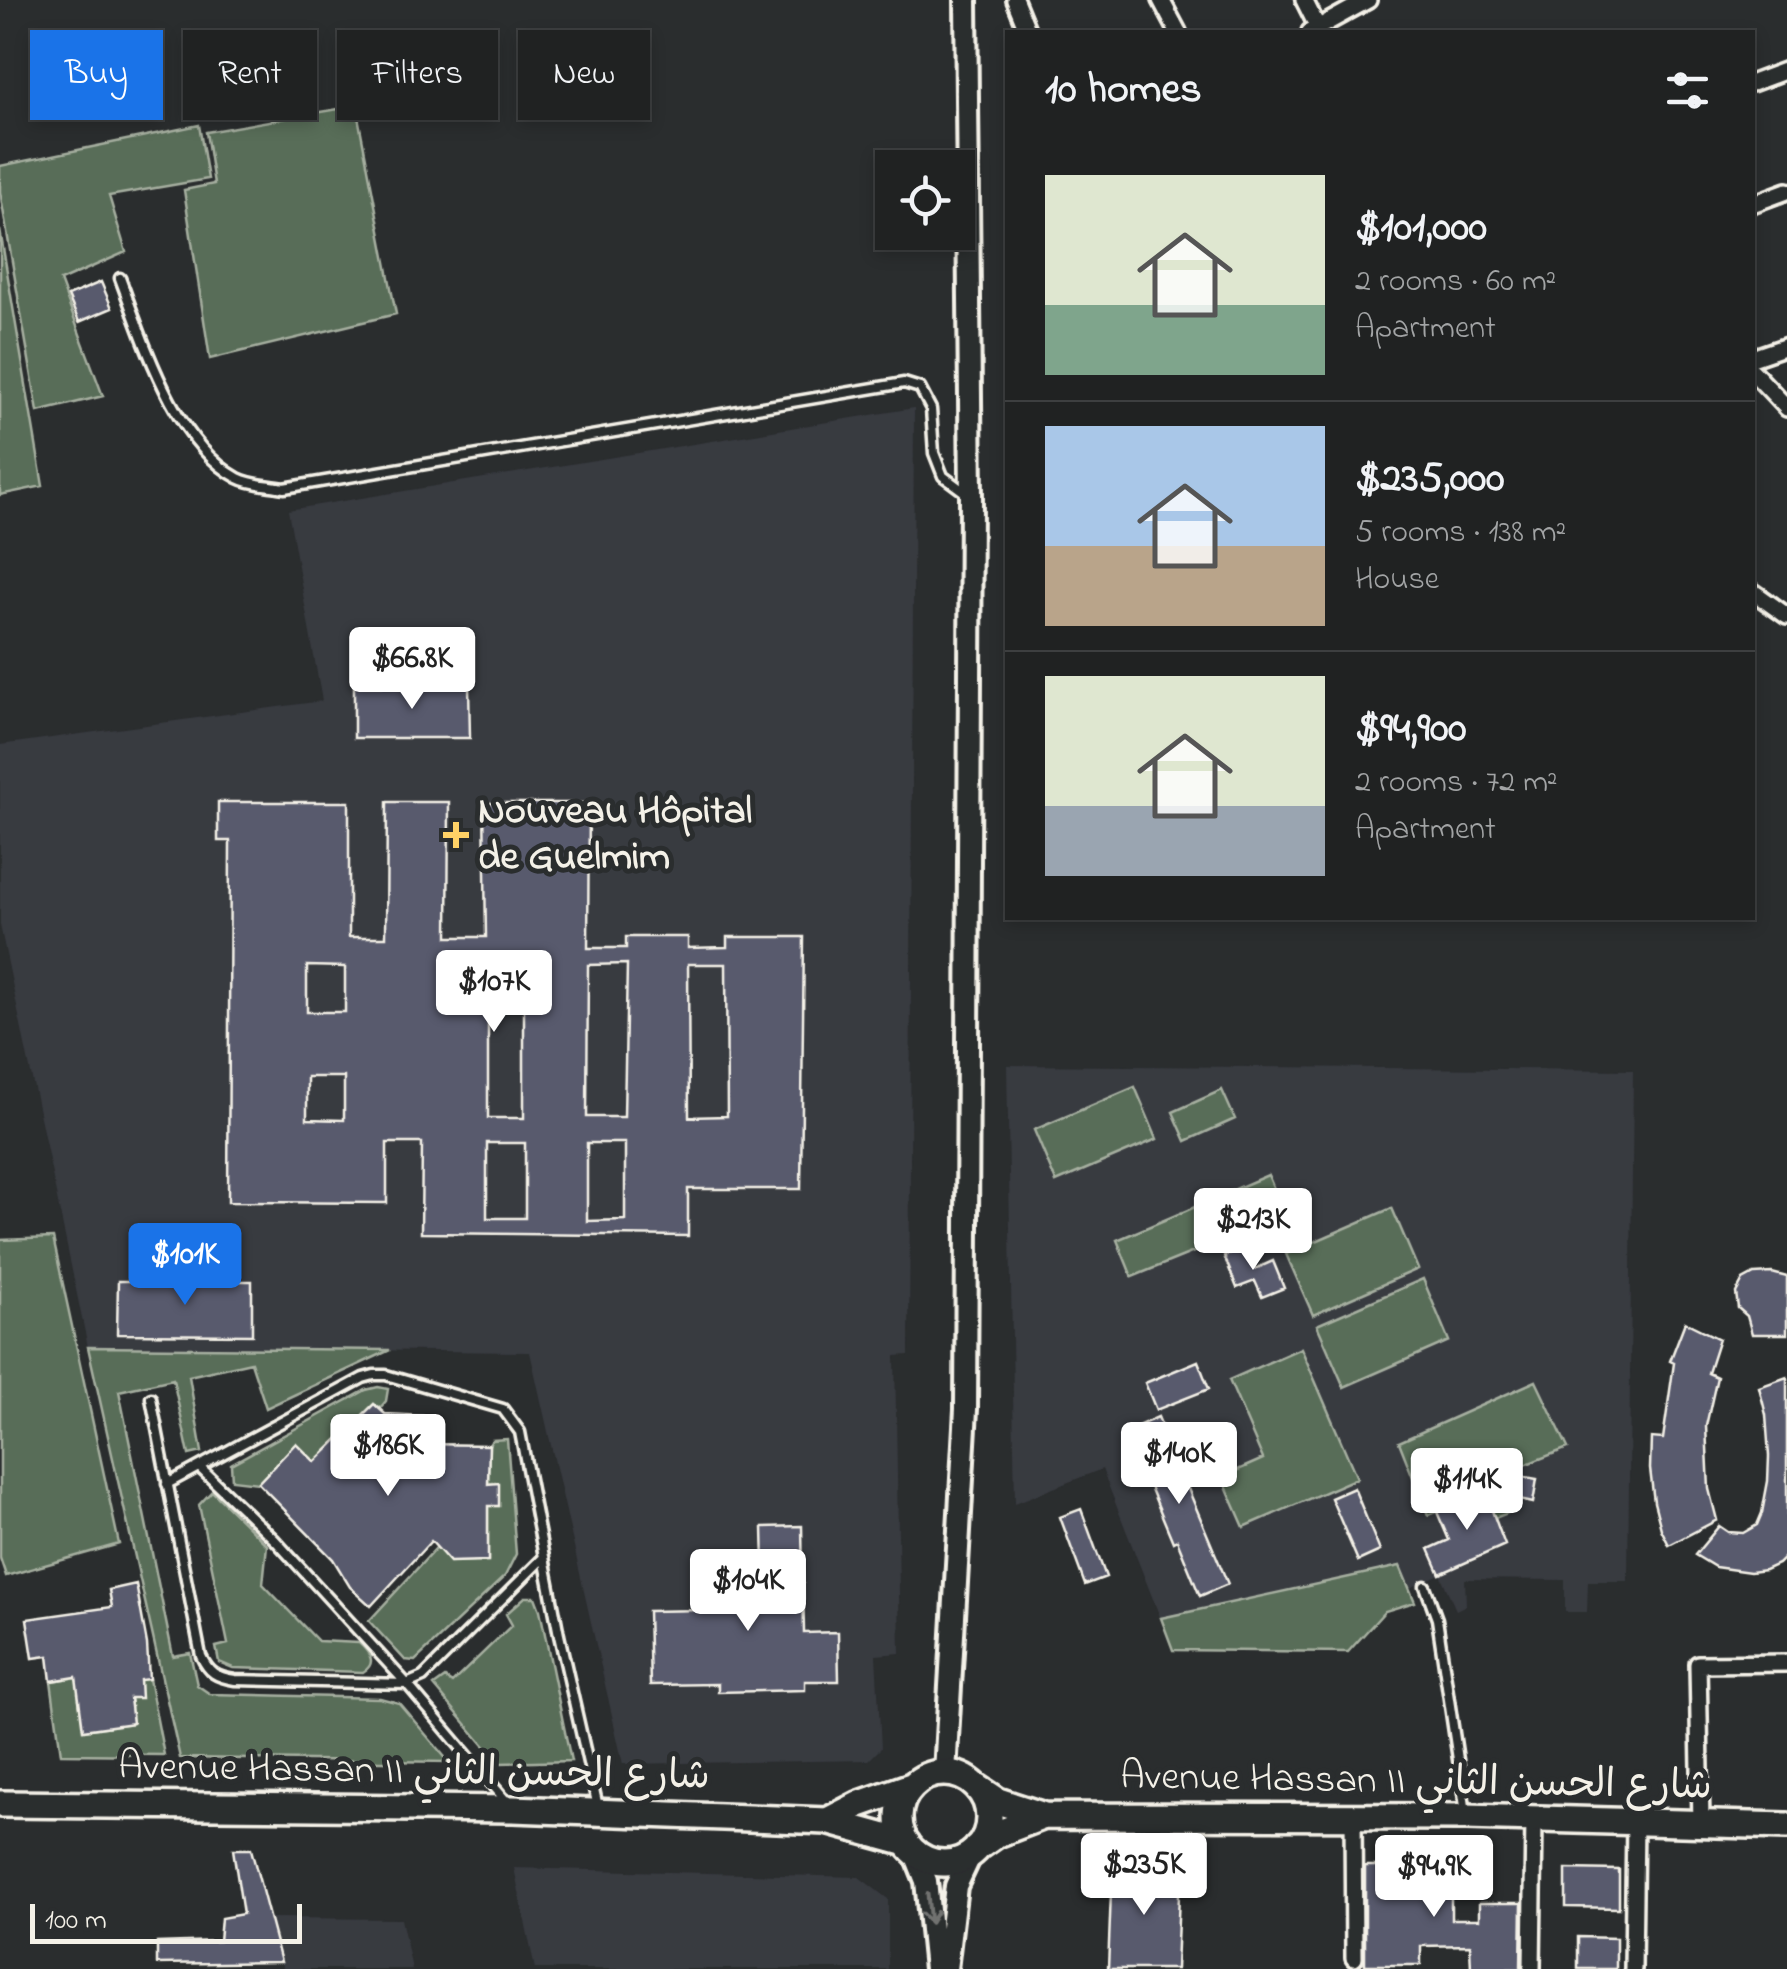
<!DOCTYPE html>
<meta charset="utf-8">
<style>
body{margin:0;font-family:"Indie Flower","Playpen Sans Arabic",sans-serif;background:#282a2a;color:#f1f3f6;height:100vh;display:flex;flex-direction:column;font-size:38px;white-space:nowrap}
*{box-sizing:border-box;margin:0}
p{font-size:32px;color:#a2a4a5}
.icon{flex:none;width:55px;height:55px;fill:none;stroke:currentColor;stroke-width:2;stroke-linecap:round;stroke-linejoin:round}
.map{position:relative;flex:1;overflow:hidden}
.side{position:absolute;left:1005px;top:30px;width:750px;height:890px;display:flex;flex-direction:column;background:#202222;border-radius:0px;box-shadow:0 5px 15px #0003,0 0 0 2px #3d3f40}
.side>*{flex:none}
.banner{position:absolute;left:30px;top:30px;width:825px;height:90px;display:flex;gap:20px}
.tools{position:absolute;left:875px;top:150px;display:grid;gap:20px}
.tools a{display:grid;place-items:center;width:100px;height:100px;border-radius:0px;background:#202222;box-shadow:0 5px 15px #0003,0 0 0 2px #3d3f40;font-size:50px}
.scale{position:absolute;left:30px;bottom:25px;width:272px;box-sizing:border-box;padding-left:10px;border:5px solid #f4f1e8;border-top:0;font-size:28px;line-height:35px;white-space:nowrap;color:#f4f1e8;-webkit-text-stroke:8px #2a2d2e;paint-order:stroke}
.price{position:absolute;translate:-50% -85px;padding:0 22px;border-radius:10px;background:#fff;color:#222;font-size:32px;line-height:65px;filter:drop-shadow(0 2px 5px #0008)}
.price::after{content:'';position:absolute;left:50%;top:60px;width:30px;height:22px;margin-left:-15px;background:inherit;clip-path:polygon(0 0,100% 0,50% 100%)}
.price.active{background:#1a73e8;color:#fff}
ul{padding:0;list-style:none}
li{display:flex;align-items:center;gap:30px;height:250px;padding:0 40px}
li+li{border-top:2px solid #3d3f40}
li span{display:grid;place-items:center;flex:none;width:280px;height:200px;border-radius:0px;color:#555}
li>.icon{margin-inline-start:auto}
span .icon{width:120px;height:120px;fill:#fffc;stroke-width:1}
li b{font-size:42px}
h2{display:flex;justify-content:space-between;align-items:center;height:120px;padding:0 40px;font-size:42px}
.tag{padding:0 35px;border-radius:0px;background:#202222;box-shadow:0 5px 15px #0003,0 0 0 2px #3d3f40;font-size:35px;line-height:90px}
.tag.active{background:#1a73e8;color:#fff}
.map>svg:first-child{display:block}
.built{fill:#383a41}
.green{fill:#596d59;stroke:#a6afa0;stroke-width:2.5}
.building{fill:#595a6d;stroke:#f4f1e8;stroke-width:2.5;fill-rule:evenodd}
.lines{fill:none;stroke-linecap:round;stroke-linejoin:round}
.service-casing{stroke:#f4f1e8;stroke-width:15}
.minor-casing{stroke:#f4f1e8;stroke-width:22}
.tertiary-casing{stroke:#f4f1e8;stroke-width:28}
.primary-casing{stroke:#f4f1e8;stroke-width:32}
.service{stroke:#2a2d2e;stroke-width:8}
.minor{stroke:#2a2d2e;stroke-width:15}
.tertiary{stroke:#2a2d2e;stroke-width:20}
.primary{stroke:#2a2d2e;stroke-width:25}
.oneway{stroke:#71726f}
.poi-dot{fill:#ffd166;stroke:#2a2d2e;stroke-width:4}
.labels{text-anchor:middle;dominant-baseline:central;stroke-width:10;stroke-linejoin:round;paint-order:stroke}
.poi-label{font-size:40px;font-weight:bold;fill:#f4f1e8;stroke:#2a2d2e;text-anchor:start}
.street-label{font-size:40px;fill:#f4f1e8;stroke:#2a2d2e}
</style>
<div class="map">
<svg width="1787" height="1969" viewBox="0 0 1787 1969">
<rect width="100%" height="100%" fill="#2a2d2e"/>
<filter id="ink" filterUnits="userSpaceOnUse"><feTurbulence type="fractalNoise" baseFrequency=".01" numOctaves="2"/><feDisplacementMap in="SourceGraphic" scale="20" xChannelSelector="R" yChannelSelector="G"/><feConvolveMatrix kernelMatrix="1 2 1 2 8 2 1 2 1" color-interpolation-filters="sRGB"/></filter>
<g filter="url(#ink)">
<path class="built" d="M914,408l-5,947 -14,1 5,297 -24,2 5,93 -12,12 -246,4 -93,-412 -442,-5 -88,-422v-180l322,-44 -34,-191z
M1007,1065l626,5 -5,511h-40l-1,31h-22v-32l-100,-1 1,26 -10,5 -16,-36 -30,14 5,14 -30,9 -37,41 -175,-2 -71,-181 -87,34z
M514,1868l345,9 29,22v70h-353z
M270,1918l131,1 11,50h-129z"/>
<path class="green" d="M356,106l40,208 -186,45 -26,-169 30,-6 -8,-52z
M199,125l9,54 -99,17 17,56 -66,29 43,115 -65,16 -38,-220v-26z
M0,230l43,256 -43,9z
M1135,1087l22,52 -101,43 -22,-52z
M1222,1090l13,29 -49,22 -13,-29z
M1268,1175l16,37 -66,28 -15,-37z
M1195,1207l16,38 -79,32 -15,-37z
M1392,1208l26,61 -105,46 -27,-61z
M53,1238l66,306 -113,32 -6,-18v-318z
M1423,1279l26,62 -105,46 -27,-62z
M88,1347l302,3 -124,58 -15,-46 -62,14 13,76 -13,3 -16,-76 -54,12 54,265 17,-3 7,32 13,9 170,4 19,5 50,59 -269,-4z
M1301,1348l56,130 -113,49 -22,-50 41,-18 -34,-79z
M1536,1381l32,67 -67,26 12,37 -18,7 -11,-26 -56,23 -29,-73z
M378,1387l10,2 -2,12 -6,7 -6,-4 -59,58 -19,-18 -38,39 -26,-3 -1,-16 135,-74z
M507,1439l9,115 -11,22 -90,85 -10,-1 -36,-39 68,-74 13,15 38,-2v-54h11l-1,-23h-10l1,-38 3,-5z
M212,1491l55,54 -4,39 55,57 41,2c10,9 19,20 4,29l-130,-4 -14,-6 -3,-15 12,-3 -29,-139z
M1400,1566l15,36 -30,9 -37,41 -175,-2 -12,-32z
M525,1597h10l5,13 31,151 -72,2 -65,-77 11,-8 7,5 60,-58 -6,-11z
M83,1676l-5,17 6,37 49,-7 -3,-25 10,-1v-17l9,-1 15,76 -103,-1 -10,-73z"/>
<path class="building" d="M101,282l11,26 -33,14 -11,-26z
M354,686h115l1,52h-116z
M218,802h131v135h37l1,-135h62l-1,135h38l-2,-134h105l-1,145h38v-11h62v11l39,-1v-10h77l-3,252h-113v47l-267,-3 1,-90h-35v60l-159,-1 2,-361h-12zM627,964l-3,153h-37l1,-152zM688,964h38l1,152 -38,1zM488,965h36v153h-36zM307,966l38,1v45h-38zM307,1077h37v43l-37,-1zM487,1143h38v75h-38zM587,1143h38v77l-38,1z
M1246,1246l9,23 18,-8 11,27 -22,9 -7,-16 -18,7 -13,-32z
M1772,1273l15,4v57h-35l-5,-18 -9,-8 -2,-15 7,-13 11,-6z
M118,1281h134v54l-135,-1z
M1685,1322l34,17 -11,34 9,4 -11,49 3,63 8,31 -48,25 -8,-16 -7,-27 -4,-33 1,-31 12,1 11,-76 -4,-2z
M1198,1361l11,28 -53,21 -11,-27z
M1787,1377v178l-9,9 -13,6 -15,2 -35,-5 -20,-12 24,-29 9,6 15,1 14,-8 5,-12 6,-32 1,-25 -3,-41 -7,-28z
M374,1404l11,10 38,2 -1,28 67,1 -1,39 11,-1v23h-11v55l-38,1 -19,-21 -60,65 -21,-19 -17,-28 -75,-76 38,-40 19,19z
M1158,1417l70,167 -28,12 -23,-56 -4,2 -24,-58 4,-2 -22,-53z
M1514,1475l23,4 -4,24 -23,-5z
M1354,1488l26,63 -22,10 -27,-63z
M1485,1492l20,53 -65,29 -11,-25 20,-9 -12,-28z
M1081,1509l25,68 -21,8 -25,-68z
M802,1526l2,107 34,-1 1,49h-34v9l-87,2v-8l-68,1 -2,-74 117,-2 -2,-82z
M136,1584l11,60 2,35 -9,1 1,18h-11l3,25 -50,7 -7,-53 -25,4 -3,-25 -15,2 -6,-39 85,-12 -3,-17z
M233,1849h18l30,113 -124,2v-21l62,-2 2,-23 22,-4z
M1112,1866l68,3 -4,100h-68z
M1365,1866h86v53h28v-16h43l-1,66h-50l-1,-24 -49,1v19h-56z
M1566,1869l53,1v38l-53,-1z
M1578,1937l38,1v31h-38z"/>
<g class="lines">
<defs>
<path id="service" d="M120,278c24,64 55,166 118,200 13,7 31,7 46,10l620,-105 16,5 11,21 3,44 9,23 23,17
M151,1398l50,258c8,17 15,21 34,24l172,4 16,-7 121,-120
M199,1467l76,73 132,144 100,118
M167,1484l196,-106 11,-3h12l117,34 17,23 39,203 39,172
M1425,1586l12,33 29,194"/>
<path id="minor" d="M1015,0l13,32
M1161,0l17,32
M1304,0l14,28
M1310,32l58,-32
M1752,83l35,-13
M1752,204l35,-13
M1752,358l35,-12
M1752,371l35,37
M1752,591l35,25
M1353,1816l1,142
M1701,1823l-3,-159 89,-1
M1532,1969l2,-150
M1633,1969l2,-148"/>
<path id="tertiary" d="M945,1773l21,-364 5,-912 -5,-497
M914,1851l12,30 9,88
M946,1969l10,-83 15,-32"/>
<path id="primary" d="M899 1818a45 45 0 1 1 90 0a45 45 0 1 1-90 0Z
M977,1787l21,14 46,15 422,1 321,9
M0,1804l513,5 314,12 80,22
M827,1821l33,-17 51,-18
M977,1848l20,-14 47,-18"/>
</defs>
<use href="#service" class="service-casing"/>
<use href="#minor" class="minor-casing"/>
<use href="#tertiary" class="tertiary-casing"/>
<use href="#primary" class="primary-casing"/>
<use href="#service" class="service"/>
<use href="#minor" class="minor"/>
<use href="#tertiary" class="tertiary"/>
<use href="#primary" class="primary"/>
</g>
<defs><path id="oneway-shaft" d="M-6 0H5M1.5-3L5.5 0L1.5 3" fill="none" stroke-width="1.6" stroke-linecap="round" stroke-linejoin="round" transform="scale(2.5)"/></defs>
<use class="oneway" href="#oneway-shaft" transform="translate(929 1909) rotate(84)"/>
</g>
<path class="poi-dot" d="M451 820h10v10h10v10h-10v10h-10v-10h-10v-10h10z"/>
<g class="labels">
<g class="poi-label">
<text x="478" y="812">Nouveau Hôpital<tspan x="478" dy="46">de Guelmim</tspan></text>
</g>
<g class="street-label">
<text transform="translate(414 1773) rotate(1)">Avenue Hassan II شارع الحسن الثاني</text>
<text transform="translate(1416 1783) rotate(1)">Avenue Hassan II شارع الحسن الثاني</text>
</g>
</g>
</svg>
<div class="tools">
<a><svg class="icon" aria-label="locate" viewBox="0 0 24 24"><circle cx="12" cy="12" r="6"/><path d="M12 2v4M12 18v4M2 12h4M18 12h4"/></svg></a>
</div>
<div class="scale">100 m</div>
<b class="price" style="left:412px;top:712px">$66.8K</b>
<b class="price" style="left:494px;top:1035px">$107K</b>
<b class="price" style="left:1253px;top:1273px">$213K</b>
<b class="price active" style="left:185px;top:1308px">$101K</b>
<b class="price" style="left:388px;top:1499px">$186K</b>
<b class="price" style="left:1179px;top:1507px">$140K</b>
<b class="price" style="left:1467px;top:1533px">$114K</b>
<b class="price" style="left:748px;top:1634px">$104K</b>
<b class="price" style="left:1144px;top:1918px">$235K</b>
<b class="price" style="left:1434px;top:1920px">$94.9K</b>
<div class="banner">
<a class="tag active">Buy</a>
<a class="tag">Rent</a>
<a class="tag">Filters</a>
<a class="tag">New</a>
</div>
<section class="side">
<h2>10 homes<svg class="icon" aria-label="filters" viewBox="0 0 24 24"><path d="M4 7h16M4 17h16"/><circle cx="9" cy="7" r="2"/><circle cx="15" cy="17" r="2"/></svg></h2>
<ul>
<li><span style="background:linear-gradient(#dfe7d0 65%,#7fa58c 0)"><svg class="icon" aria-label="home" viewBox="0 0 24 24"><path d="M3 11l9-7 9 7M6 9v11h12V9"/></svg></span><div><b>$101,000</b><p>2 rooms · 60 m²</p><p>Apartment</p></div></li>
<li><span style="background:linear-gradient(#a9c7e8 60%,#b9a48a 0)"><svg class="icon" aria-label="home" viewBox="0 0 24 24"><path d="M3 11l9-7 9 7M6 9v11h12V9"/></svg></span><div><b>$235,000</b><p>5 rooms · 138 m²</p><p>House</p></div></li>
<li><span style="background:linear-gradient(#dfe7d0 65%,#9aa5b1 0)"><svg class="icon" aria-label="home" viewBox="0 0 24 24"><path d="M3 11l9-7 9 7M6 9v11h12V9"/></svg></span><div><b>$94,900</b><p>2 rooms · 72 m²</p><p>Apartment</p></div></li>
</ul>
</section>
</div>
